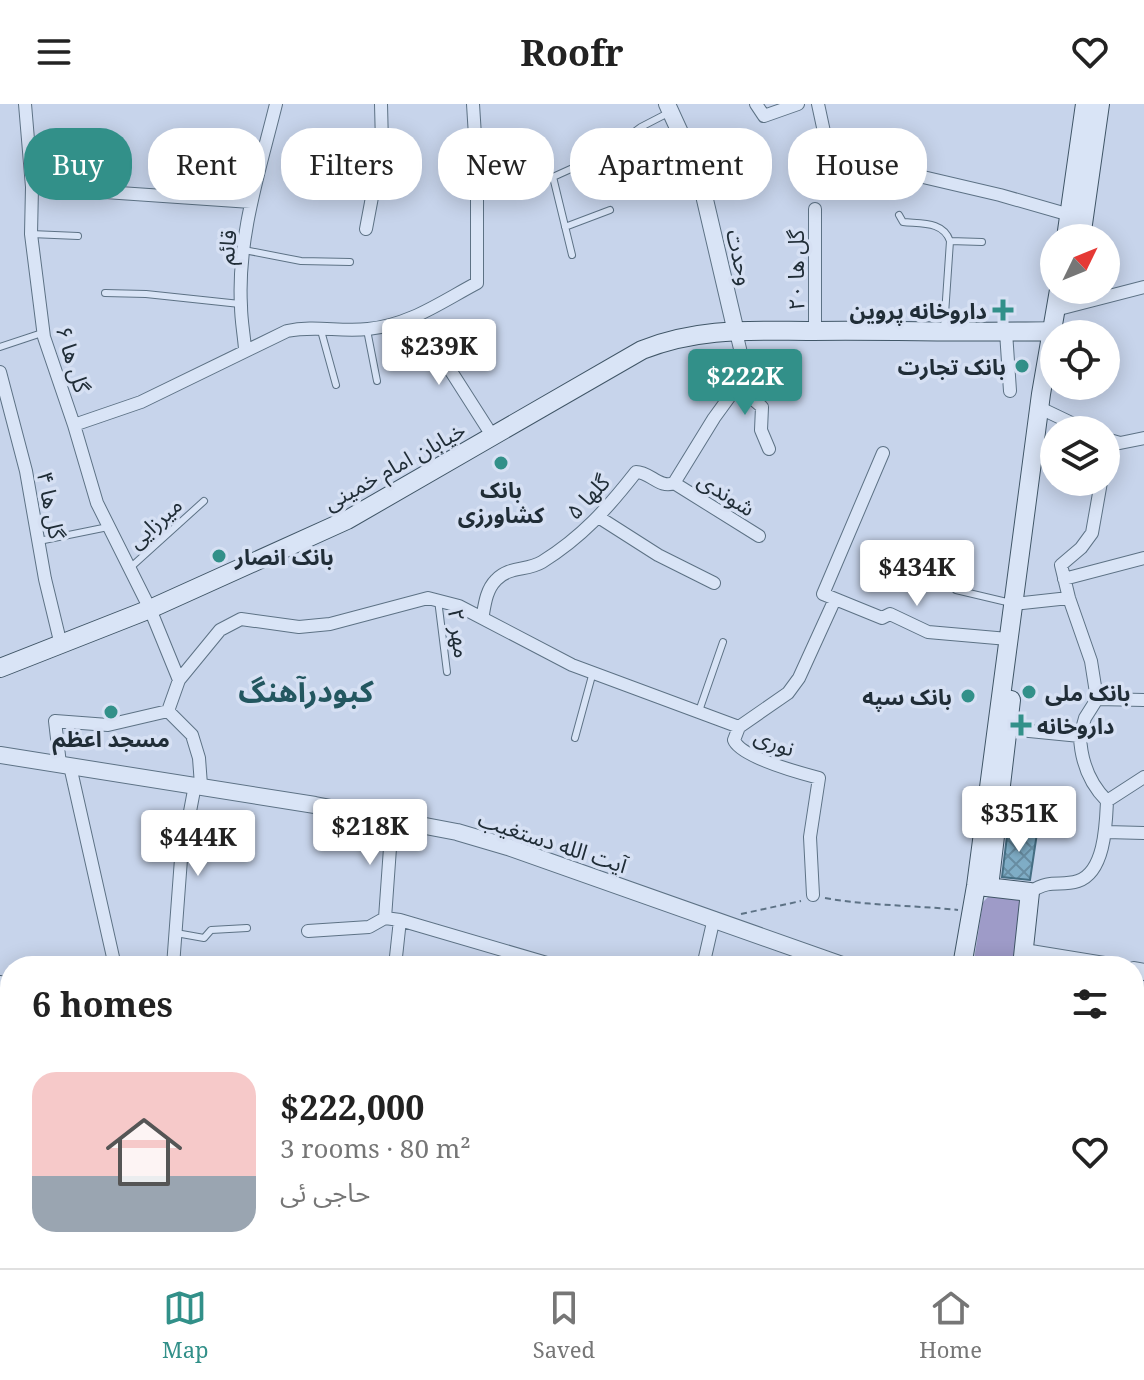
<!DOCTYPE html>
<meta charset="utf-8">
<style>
body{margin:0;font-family:"Noto Serif","Noto Sans Arabic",serif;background:#f2f2f2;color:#222;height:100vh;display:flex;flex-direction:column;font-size:30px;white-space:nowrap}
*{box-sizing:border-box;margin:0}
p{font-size:26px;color:#767676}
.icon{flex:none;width:44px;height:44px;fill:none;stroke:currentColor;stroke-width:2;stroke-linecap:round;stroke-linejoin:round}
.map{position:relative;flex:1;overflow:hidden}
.sheet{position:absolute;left:0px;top:852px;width:1144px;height:312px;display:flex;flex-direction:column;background:#fff;border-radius:32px 32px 0 0;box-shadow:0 4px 20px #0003}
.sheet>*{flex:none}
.banner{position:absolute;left:24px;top:24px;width:1096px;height:72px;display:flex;gap:16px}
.needle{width:52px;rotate:47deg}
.tools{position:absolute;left:1040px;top:120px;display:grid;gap:16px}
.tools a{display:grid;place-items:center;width:80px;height:80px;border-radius:50%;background:#fff;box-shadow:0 4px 20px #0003;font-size:40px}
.price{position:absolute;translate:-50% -68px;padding:0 18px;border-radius:8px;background:#fff;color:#222;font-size:26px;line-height:52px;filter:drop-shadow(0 2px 4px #0008)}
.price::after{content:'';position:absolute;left:50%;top:48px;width:24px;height:18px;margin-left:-12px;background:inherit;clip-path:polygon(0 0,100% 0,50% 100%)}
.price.selected{background:#329089;color:#fff}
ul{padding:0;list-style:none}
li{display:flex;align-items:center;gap:24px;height:200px;padding:0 32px}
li+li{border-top:2px solid #e0e0e0}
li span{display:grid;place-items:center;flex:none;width:224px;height:160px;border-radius:24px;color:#555}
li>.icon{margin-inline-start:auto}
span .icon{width:96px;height:96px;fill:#fffc;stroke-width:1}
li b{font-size:34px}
h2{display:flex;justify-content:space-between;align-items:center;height:96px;padding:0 32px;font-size:34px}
.chip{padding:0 28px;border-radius:32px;background:#fff;box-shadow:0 4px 20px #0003;font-size:28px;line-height:72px}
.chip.selected{background:#329089;color:#fff}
header{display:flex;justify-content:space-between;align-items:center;height:104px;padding:0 32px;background:#fff;font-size:36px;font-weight:700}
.tab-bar{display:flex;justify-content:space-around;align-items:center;height:112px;border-top:2px solid #e0e0e0;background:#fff;font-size:22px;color:#767676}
.tab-bar a{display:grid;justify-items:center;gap:4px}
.tab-bar .selected{color:#329089}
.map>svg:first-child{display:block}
.grass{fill:#9e9bc8}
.building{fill:url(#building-cross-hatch);stroke:#456e83;stroke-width:2}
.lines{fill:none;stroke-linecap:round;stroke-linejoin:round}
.service-casing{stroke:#5d7285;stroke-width:8}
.minor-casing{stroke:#5d7285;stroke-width:14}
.tertiary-casing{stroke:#5d7285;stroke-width:18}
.secondary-casing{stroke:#405667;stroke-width:20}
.path{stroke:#5d7285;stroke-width:2;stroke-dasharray:6 4;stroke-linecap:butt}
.service{stroke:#d9e4f6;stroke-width:6}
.minor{stroke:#d9e4f6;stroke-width:12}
.tertiary{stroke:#d9e4f6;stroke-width:16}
.secondary{stroke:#d9e4f6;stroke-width:18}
.poi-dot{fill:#329089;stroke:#d6e0f3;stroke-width:3}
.labels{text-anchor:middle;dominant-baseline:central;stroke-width:7;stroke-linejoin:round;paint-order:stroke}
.street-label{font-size:22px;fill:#202d37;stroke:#d6e0f3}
.poi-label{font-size:22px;font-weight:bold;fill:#202d37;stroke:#d6e0f3;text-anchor:end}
.district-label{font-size:30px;font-weight:bold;fill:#235760;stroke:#d6e0f3}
</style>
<header><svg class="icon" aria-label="menu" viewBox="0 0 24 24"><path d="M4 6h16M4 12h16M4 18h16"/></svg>Roofr<svg class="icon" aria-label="heart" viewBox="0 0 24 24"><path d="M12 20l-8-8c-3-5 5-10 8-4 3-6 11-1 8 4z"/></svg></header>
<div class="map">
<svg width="1144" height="1164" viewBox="0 0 1144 1164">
<defs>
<pattern id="building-cross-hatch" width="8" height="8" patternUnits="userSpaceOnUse" patternTransform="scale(2)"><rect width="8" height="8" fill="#7fadc6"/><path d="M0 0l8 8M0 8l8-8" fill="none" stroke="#688da2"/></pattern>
</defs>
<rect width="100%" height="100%" fill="#c7d4eb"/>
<path class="grass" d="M989,792l29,3 4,6 -9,61h-40l10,-64z"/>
<path class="building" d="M1008,724l29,5 -7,47 -28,-3z"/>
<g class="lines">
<defs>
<path id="service" d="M899,111l4,7c18,2 40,-1 47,19l-6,88
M565,123l45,-17
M31,130l47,2
M950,137l32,1
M244,146l57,11 49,1
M572,151l-19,-78 53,-24 35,-26 29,-15
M105,189l41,1 94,10
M320,223l16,58
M367,226l10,51
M0,243l42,-14
M39,437l69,-14
M131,463l73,-66
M956,486l55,13
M438,496l9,72
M699,607l24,-69
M575,634l18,-66
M176,829l28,5 7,-8 36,-2"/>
<path id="minor" d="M25,0l7,83 -1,47 13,103 30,88 23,78 53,106 29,71 41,-50 21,-11 58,8 31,-3 98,-26 31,8 113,59 167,62
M756,0l8,12 34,-12
M818,0l11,51 171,40 70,20
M32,83l219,15
M815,105v122
M366,125l16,-85 -1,-40
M1055,206l89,-23
M417,214l76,119
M1006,228l4,59
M245,245c-1,-14 -4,-29 -4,-43 -4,-68 19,-137 35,-202
M0,268l26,99 19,108 16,66
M746,270l9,27 7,6 -1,23 8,19
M1040,304l46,22
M74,321l67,-23 146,-71c27,-6 53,1 81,-2 42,-4 73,-27 109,-46v-115l-4,-64
M1106,335l14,4 24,-5
M883,349l-60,141 59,24 8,-4 38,18 80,7
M674,379l85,53
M600,414l58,37 56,28
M1064,475l80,-21
M1013,500l56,-6
M479,511l4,-1c2,-12 4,-25 13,-34 13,-14 31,-9 46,-18 40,-25 65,-53 94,-90 14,0 24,17 38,11l40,-65 32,-44 -10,-42
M1097,595l-6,-38 -22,-63 -8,-33 20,-17 11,-15 9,-51
M168,607l24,24 7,23 2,27
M1009,625l71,7c1,26 9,47 27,65
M1080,632l5,-18 12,-19 47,1
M60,660l-5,-43 53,4 60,-14 11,-31
M70,662l45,200
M1106,728l38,1
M1030,788c22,-14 29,-5 48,-11 27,-9 28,-57 29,-80l37,-24
M813,791l-3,-58 9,-59c-19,-5 -79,-21 -85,-38l5,-13 49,-34 11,-15 36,-79
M385,814l7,-98
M308,827l61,-4 16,-9 15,2 157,46
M173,862l8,-107 14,-74
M395,862l5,-46
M703,862l11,-48
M1134,1059l10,5
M615,1154l24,10
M977,1154l22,7
M258,1164l1,-10
M756,1164l4,-10
M1034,1164l4,-10"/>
<path id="tertiary" d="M667,0l32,70 37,158
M0,651l315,50 142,27 51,15 337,119
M1024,848l86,14
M1134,866l10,2"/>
<path id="secondary" d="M1066,134l19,-134
M1081,134l19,-134
M0,564l150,-59 197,-89 295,-170c58,-23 110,-19 170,-19 80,-1 160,2 240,0
M978,782l52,6 -8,74
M989,783l22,-187
M962,862l14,-80 65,-492 18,-104
M0,881l10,46
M0,999l10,45
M33,1154l2,10
M61,1154l2,10
M919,1164l1,-10"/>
</defs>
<use href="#service" class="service-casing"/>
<use href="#minor" class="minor-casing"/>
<use href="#tertiary" class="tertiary-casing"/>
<use href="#secondary" class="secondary-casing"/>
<path class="path" d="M825,794c44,8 88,7 133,12
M741,810l60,-13"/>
<use href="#service" class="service"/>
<use href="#minor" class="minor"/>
<use href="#tertiary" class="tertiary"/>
<use href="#secondary" class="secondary"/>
</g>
<g class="poi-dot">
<path d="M999 194h8v8h8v8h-8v8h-8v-8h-8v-8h8z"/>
<circle cx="1022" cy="262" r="8"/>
<circle cx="501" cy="359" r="8"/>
<circle cx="219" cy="452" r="8"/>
<circle cx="1029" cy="588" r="8"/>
<circle cx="968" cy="592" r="8"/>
<circle cx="111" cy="608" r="8"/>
<path d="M1017 609h8v8h8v8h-8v8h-8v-8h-8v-8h8z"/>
</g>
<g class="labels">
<g class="street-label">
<text transform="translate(226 143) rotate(-84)">قائم</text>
<text transform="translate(741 153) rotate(77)">وحدت</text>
<text transform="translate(795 166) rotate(-90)">گل ها ۲۰</text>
<text transform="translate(74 255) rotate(73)">گل ها ۶</text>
<text transform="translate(394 361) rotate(-29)">خیابان امام خمینی</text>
<text transform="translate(727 389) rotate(32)">شوندی</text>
<text transform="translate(587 392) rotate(-47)">گلها ۵</text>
<text transform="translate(52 401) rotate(79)">گل ها ۴</text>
<text transform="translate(154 418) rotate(-42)">میرزایی</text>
<text transform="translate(460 529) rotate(82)">مهر ۲</text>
<text transform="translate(775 637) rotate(22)">نوری</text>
<text transform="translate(553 737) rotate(18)">آیت الله دستغیب</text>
</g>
<g class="poi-label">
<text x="987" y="206">داروخانه پروین</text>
<text x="1006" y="262">بانک تجارت</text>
<text x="501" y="385" text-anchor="middle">بانک<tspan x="501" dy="25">کشاورزی</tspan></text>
<text x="235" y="452" text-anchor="start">بانک انصار</text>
<text x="1045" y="588" text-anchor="start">بانک ملی</text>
<text x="952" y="592">بانک سپه</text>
<text x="1037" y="621" text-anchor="start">داروخانه</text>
<text x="111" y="634" text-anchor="middle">مسجد اعظم</text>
</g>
<g class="district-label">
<text x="306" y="586">کبودرآهنگ</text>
</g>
</g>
</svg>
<div class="tools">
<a><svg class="needle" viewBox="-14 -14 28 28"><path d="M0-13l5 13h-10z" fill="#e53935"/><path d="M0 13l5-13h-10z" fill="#767676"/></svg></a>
<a><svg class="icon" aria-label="locate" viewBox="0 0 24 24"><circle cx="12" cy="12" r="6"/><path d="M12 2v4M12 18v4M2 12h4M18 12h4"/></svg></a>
<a><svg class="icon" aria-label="layers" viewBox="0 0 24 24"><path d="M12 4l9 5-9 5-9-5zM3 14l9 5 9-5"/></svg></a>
</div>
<b class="price" style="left:439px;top:283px">$239K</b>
<b class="price selected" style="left:745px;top:313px">$222K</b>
<b class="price" style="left:917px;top:504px">$434K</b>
<b class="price" style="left:1019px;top:750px">$351K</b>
<b class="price" style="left:370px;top:763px">$218K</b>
<b class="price" style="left:198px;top:774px">$444K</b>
<div class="banner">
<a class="chip selected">Buy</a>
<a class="chip">Rent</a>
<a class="chip">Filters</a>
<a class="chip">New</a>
<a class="chip">Apartment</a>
<a class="chip">House</a>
</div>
<section class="sheet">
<h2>6 homes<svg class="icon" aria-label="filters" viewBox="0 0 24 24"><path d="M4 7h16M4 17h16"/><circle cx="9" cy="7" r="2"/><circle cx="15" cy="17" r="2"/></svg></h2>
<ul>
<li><span style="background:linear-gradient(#f6c9c9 65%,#9aa5b1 0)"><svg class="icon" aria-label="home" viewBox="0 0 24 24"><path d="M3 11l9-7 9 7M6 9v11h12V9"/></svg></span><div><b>$222,000</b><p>3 rooms · 80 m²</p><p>حاجی ئی</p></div><svg class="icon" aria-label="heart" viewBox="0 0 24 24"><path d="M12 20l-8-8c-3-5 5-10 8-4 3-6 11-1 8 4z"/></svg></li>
</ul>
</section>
</div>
<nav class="tab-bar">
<a class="selected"><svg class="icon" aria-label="map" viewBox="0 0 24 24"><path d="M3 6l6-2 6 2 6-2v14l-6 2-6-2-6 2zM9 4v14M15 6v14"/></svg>Map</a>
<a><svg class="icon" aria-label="saved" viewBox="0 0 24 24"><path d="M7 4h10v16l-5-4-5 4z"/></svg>Saved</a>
<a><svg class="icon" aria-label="home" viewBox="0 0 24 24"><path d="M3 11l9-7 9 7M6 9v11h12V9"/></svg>Home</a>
</nav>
